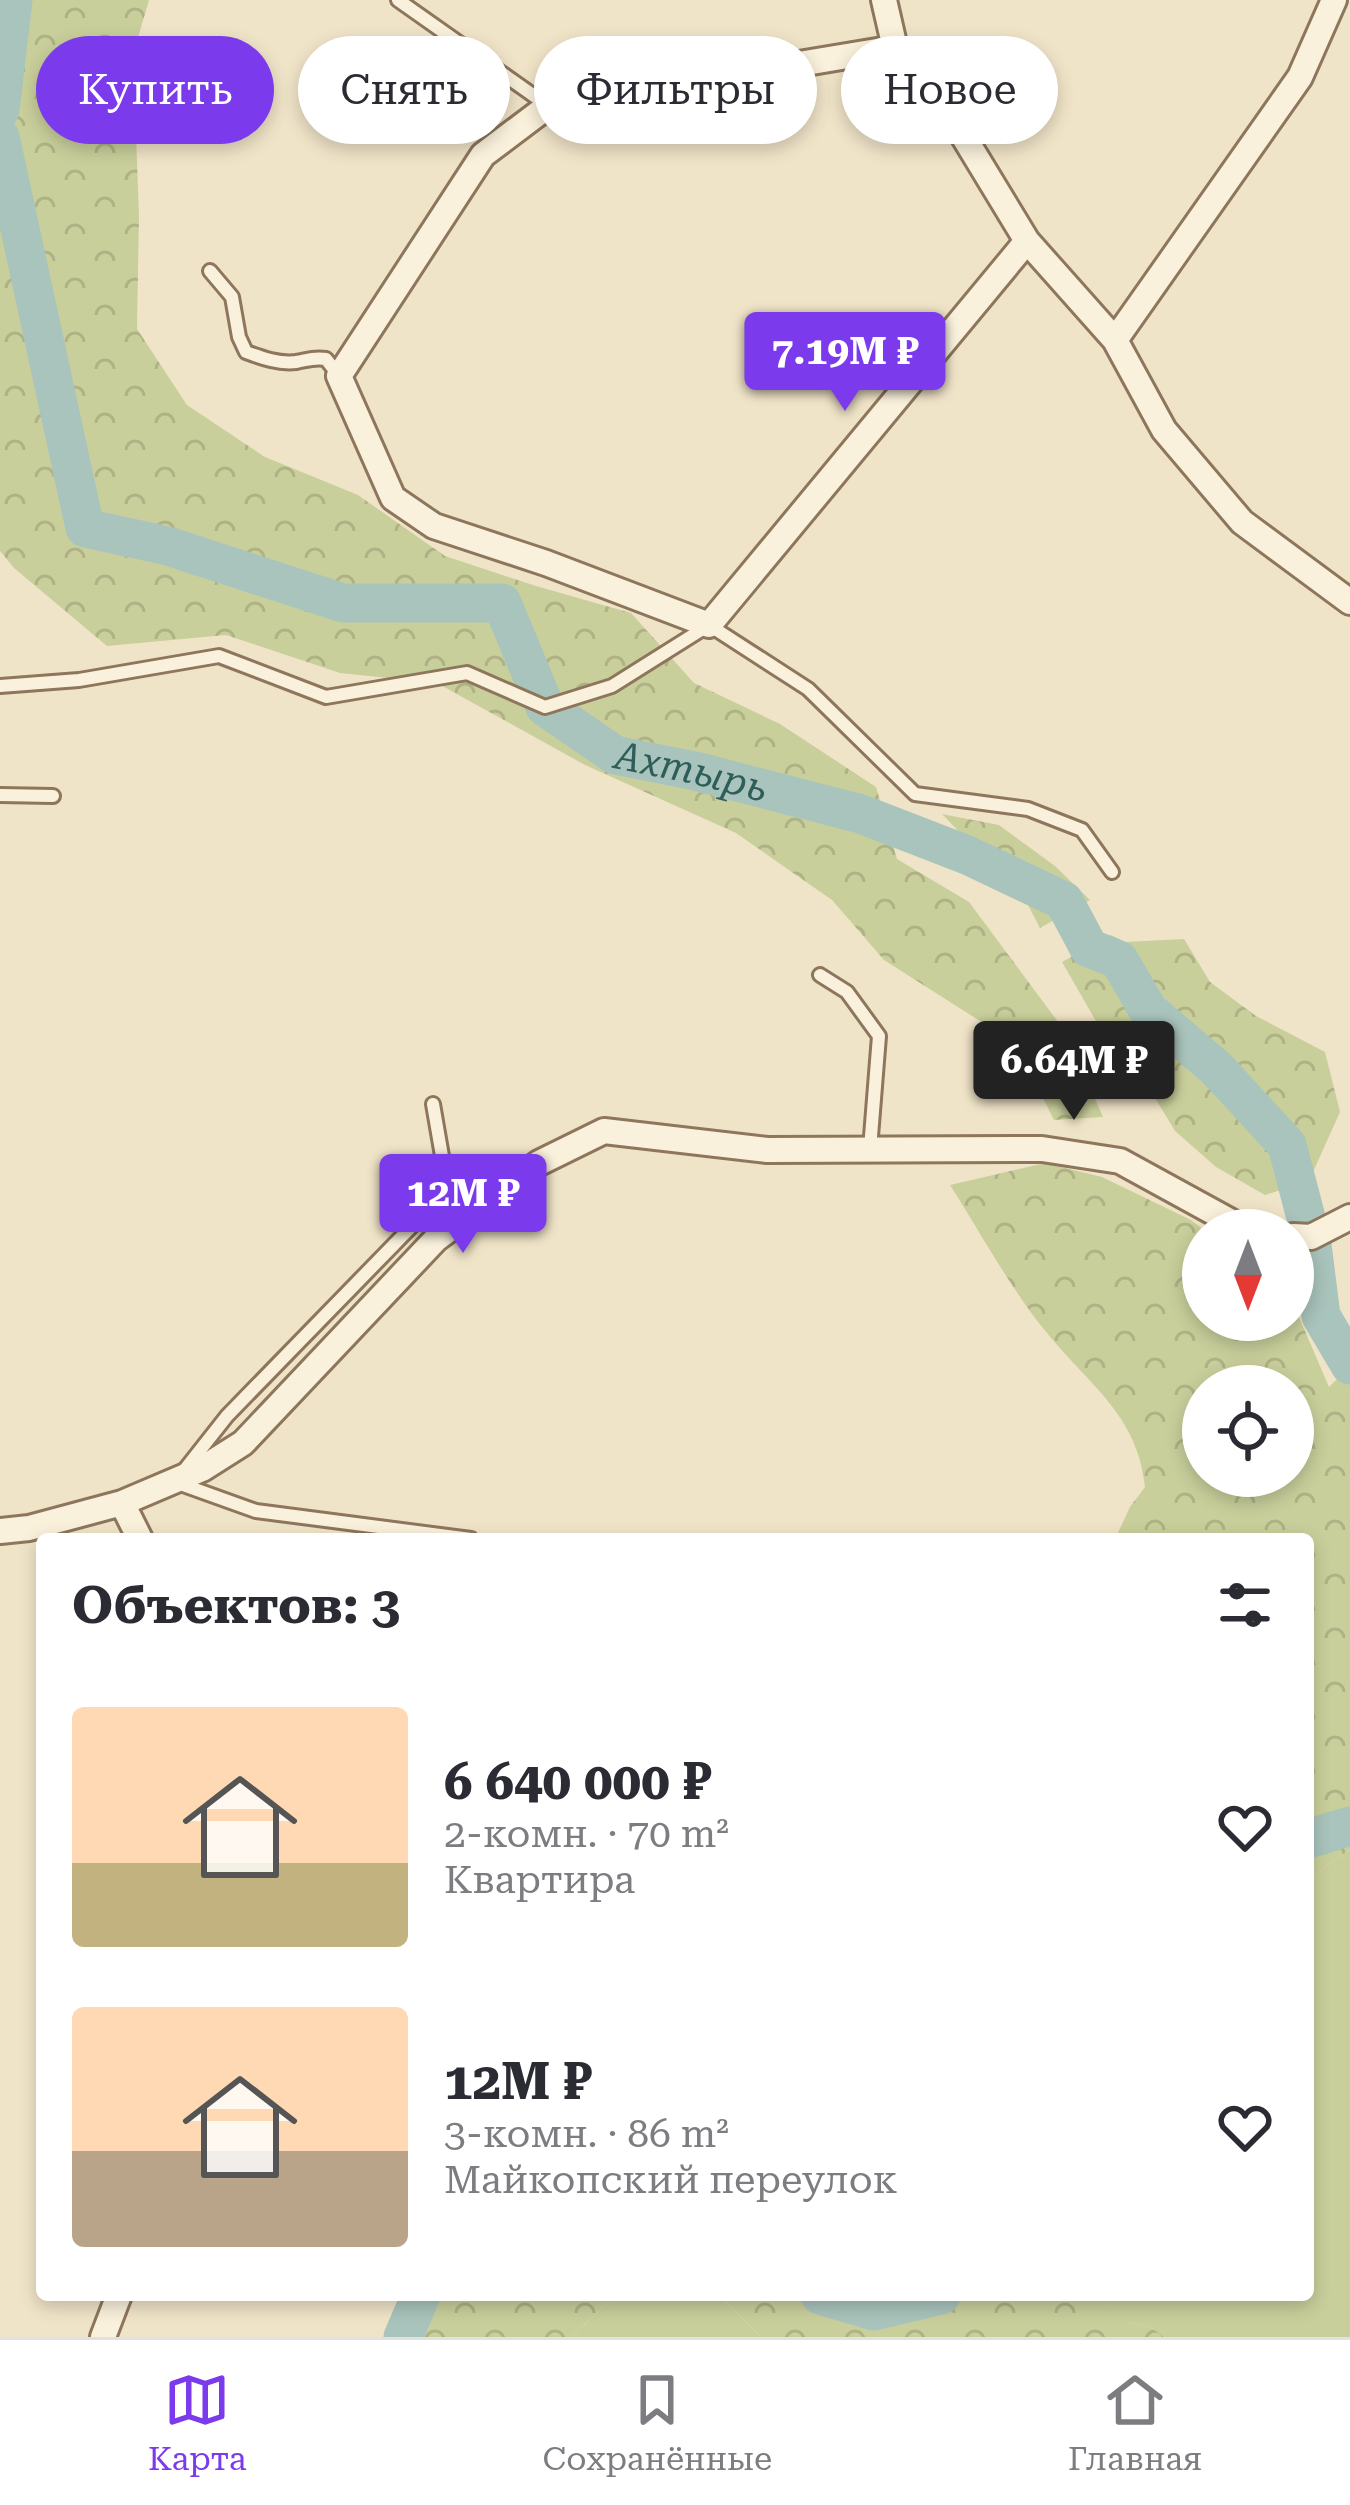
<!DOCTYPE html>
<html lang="ru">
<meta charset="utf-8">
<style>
body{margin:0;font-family:"Roboto Serif",serif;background:#f7f7f7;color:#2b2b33;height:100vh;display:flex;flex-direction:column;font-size:45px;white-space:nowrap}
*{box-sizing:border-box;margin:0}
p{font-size:39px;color:#7c7c81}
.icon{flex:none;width:66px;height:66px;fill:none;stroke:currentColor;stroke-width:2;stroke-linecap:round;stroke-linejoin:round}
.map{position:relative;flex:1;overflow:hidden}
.sheet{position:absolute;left:36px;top:1533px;width:1278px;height:768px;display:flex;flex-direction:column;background:#fff;border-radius:12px;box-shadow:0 6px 18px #0003}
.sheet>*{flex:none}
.banner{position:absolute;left:36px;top:36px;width:1278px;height:108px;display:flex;gap:24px}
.needle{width:78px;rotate:180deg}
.fabs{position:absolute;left:1182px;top:1209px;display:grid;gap:24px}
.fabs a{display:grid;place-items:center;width:132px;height:132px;border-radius:50%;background:#fff;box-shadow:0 6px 18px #0003;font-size:60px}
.price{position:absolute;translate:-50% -102px;padding:0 27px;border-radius:12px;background:#7c3aed;color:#fff;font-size:39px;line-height:78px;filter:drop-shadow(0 3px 6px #0008)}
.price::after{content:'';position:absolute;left:50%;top:72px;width:36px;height:27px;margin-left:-18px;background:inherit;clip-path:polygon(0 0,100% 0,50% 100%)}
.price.selected{background:#222;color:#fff}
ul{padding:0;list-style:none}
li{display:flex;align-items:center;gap:36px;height:300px;padding:0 36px}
li span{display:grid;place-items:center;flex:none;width:336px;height:240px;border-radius:12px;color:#555}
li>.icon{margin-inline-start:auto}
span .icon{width:144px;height:144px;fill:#fffc;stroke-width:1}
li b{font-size:51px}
h2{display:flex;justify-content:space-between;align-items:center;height:144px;padding:0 36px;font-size:51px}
.tag{padding:0 42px;border-radius:54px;background:#fff;box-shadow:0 6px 18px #0003;font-size:42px;line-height:108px}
.tag.selected{background:#7c3aed;color:#fff}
.dock{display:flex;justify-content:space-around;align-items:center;height:168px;border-top:3px solid #e1e1e2;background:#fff;font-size:33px;color:#7c7c81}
.dock a{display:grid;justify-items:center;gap:6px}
.dock .selected{color:#7c3aed}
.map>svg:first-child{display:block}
.grass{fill:#c9cf9b}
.forest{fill:url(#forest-crowns);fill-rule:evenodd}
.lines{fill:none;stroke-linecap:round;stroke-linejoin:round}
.river{stroke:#a9c4bc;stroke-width:39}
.service-casing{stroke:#8d765c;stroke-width:18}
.minor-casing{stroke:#8d765c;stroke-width:30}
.service{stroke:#faf1dc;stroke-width:12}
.minor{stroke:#faf1dc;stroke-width:24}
.labels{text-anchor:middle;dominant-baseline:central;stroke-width:9;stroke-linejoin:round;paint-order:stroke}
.water-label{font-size:39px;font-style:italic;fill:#2f5d5a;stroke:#f7eed8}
</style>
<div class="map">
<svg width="1350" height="2337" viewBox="0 0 1350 2337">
<defs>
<pattern id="forest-crowns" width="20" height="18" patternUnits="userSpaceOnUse" patternTransform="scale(3)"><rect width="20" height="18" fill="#c9cf9b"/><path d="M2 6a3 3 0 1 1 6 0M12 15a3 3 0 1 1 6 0" fill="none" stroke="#aeb285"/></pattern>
</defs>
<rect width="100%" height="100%" fill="#f0e4c8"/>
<path class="grass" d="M1350,1849v488h-186l-12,-9 -45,-12 6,-21h195v-415z
M616,2295h103l42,42h-190z"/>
<path class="forest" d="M0,0h149l-16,55 6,160 -2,114 50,76 78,52 93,38 87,61 91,30 95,27 63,70 86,41 96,63 21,72 72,43 98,132 36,83 -49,3 -38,-76 -132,-84 -52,-60 -96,-67 -151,-68 -148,-82 -97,-10 -114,-38 -119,11 -93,-78 -14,-17z
M942,814l57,11 56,41 35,34 -50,28 -13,-25z
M1111,935l14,7 59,-3 26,43 46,34 69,36 15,60 -31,69 -44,14 -49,-28 -41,-36 -43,-71 -35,-37 -35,-61z
M1045,1163l57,14 89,43 13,10 -1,90h90v-11l6,8 30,70 21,-21v483l-42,31v-341h-193l15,-32 15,-20c-7,-72 -57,-103 -98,-154 -35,-42 -67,-101 -97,-148zM1203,1386h90v90h-90z
M405,2295h211l-45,42h-185z
M719,2295h394l-5,21 44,12 12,9h-403z"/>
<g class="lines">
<g class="river">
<path d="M0,110l13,-110"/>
<path id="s1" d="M0,137l85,391 83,18 175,57h159l43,104 70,48 80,16 166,43 106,41 97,46 25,47 30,12 29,50 69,59 70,76 24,92 10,79 29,49"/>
<path d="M1308,1839l42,-13"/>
<path d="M820,2295l54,16 67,-16"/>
<path d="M403,2337l18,-42"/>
</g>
<defs>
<path id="service" d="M398,0l149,105
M210,271l22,26 7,40 7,15c16,6 33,12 50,10 12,-2 17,-5 30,-3l13,17
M0,686l79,-6 140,-24 107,41 141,-24 78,34 67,-21 97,-61 99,64 107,105 113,15 54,21 30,42
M0,795l53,1
M820,975l27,17 32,44 -9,113
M433,1104l9,52 -7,36 -23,34 -185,190 -52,66 81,29 215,28"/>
<path id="minor" d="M884,0l11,48 61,76 71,117 88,99 49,90 78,92 108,80
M895,48l-347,58 -65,49 -144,221 54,122 41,28 112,37 163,62 318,-384
M1115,340l185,-263 34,-77
M1293,1236l18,1 39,-20
M122,1503l18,36
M0,1531l29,-3 93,-25 80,-34 41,-26 193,-204 103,-76 65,-32 163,19 275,-1 78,12 126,69
M103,2337l16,-42"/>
</defs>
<use href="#service" class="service-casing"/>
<use href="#minor" class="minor-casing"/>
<use href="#service" class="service"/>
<use href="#minor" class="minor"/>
</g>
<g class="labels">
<g class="water-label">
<text stroke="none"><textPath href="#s1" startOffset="1104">Ахтырь</textPath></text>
</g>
</g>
</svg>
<div class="fabs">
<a><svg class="needle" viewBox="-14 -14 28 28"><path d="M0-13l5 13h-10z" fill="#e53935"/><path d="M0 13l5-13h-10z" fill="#7c7c81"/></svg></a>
<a><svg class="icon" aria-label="locate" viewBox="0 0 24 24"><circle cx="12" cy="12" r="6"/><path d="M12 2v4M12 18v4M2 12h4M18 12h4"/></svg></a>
</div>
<b class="price" style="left:845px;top:414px">7.19M ₽</b>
<b class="price selected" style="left:1074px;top:1123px">6.64M ₽</b>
<b class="price" style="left:463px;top:1256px">12M ₽</b>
<div class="banner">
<a class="tag selected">Купить</a>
<a class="tag">Снять</a>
<a class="tag">Фильтры</a>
<a class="tag">Новое</a>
</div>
<section class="sheet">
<h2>Объектов: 3<svg class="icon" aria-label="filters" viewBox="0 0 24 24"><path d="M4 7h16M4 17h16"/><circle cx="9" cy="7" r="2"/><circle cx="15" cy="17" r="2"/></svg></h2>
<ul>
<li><span style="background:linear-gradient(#ffd9b3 65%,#c2b280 0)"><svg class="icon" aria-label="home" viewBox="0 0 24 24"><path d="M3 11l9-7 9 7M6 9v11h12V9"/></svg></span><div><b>6 640 000 ₽</b><p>2-комн. · 70 m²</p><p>Квартира</p></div><svg class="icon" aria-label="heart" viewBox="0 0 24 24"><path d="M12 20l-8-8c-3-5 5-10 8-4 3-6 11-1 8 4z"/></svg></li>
<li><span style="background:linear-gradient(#ffd9b3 60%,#b9a48a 0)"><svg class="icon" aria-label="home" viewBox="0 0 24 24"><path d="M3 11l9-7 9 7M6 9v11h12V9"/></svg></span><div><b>12M ₽</b><p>3-комн. · 86 m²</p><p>Майкопский переулок</p></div><svg class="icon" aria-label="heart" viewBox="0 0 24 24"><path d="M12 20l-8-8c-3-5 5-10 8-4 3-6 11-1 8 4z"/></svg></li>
</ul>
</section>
</div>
<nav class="dock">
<a class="selected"><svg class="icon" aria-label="map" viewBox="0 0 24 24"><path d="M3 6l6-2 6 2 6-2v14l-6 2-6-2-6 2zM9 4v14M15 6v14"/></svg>Карта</a>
<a><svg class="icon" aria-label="saved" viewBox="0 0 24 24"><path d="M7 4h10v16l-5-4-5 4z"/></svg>Сохранённые</a>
<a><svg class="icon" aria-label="home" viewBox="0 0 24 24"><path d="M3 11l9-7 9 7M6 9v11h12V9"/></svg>Главная</a>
</nav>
